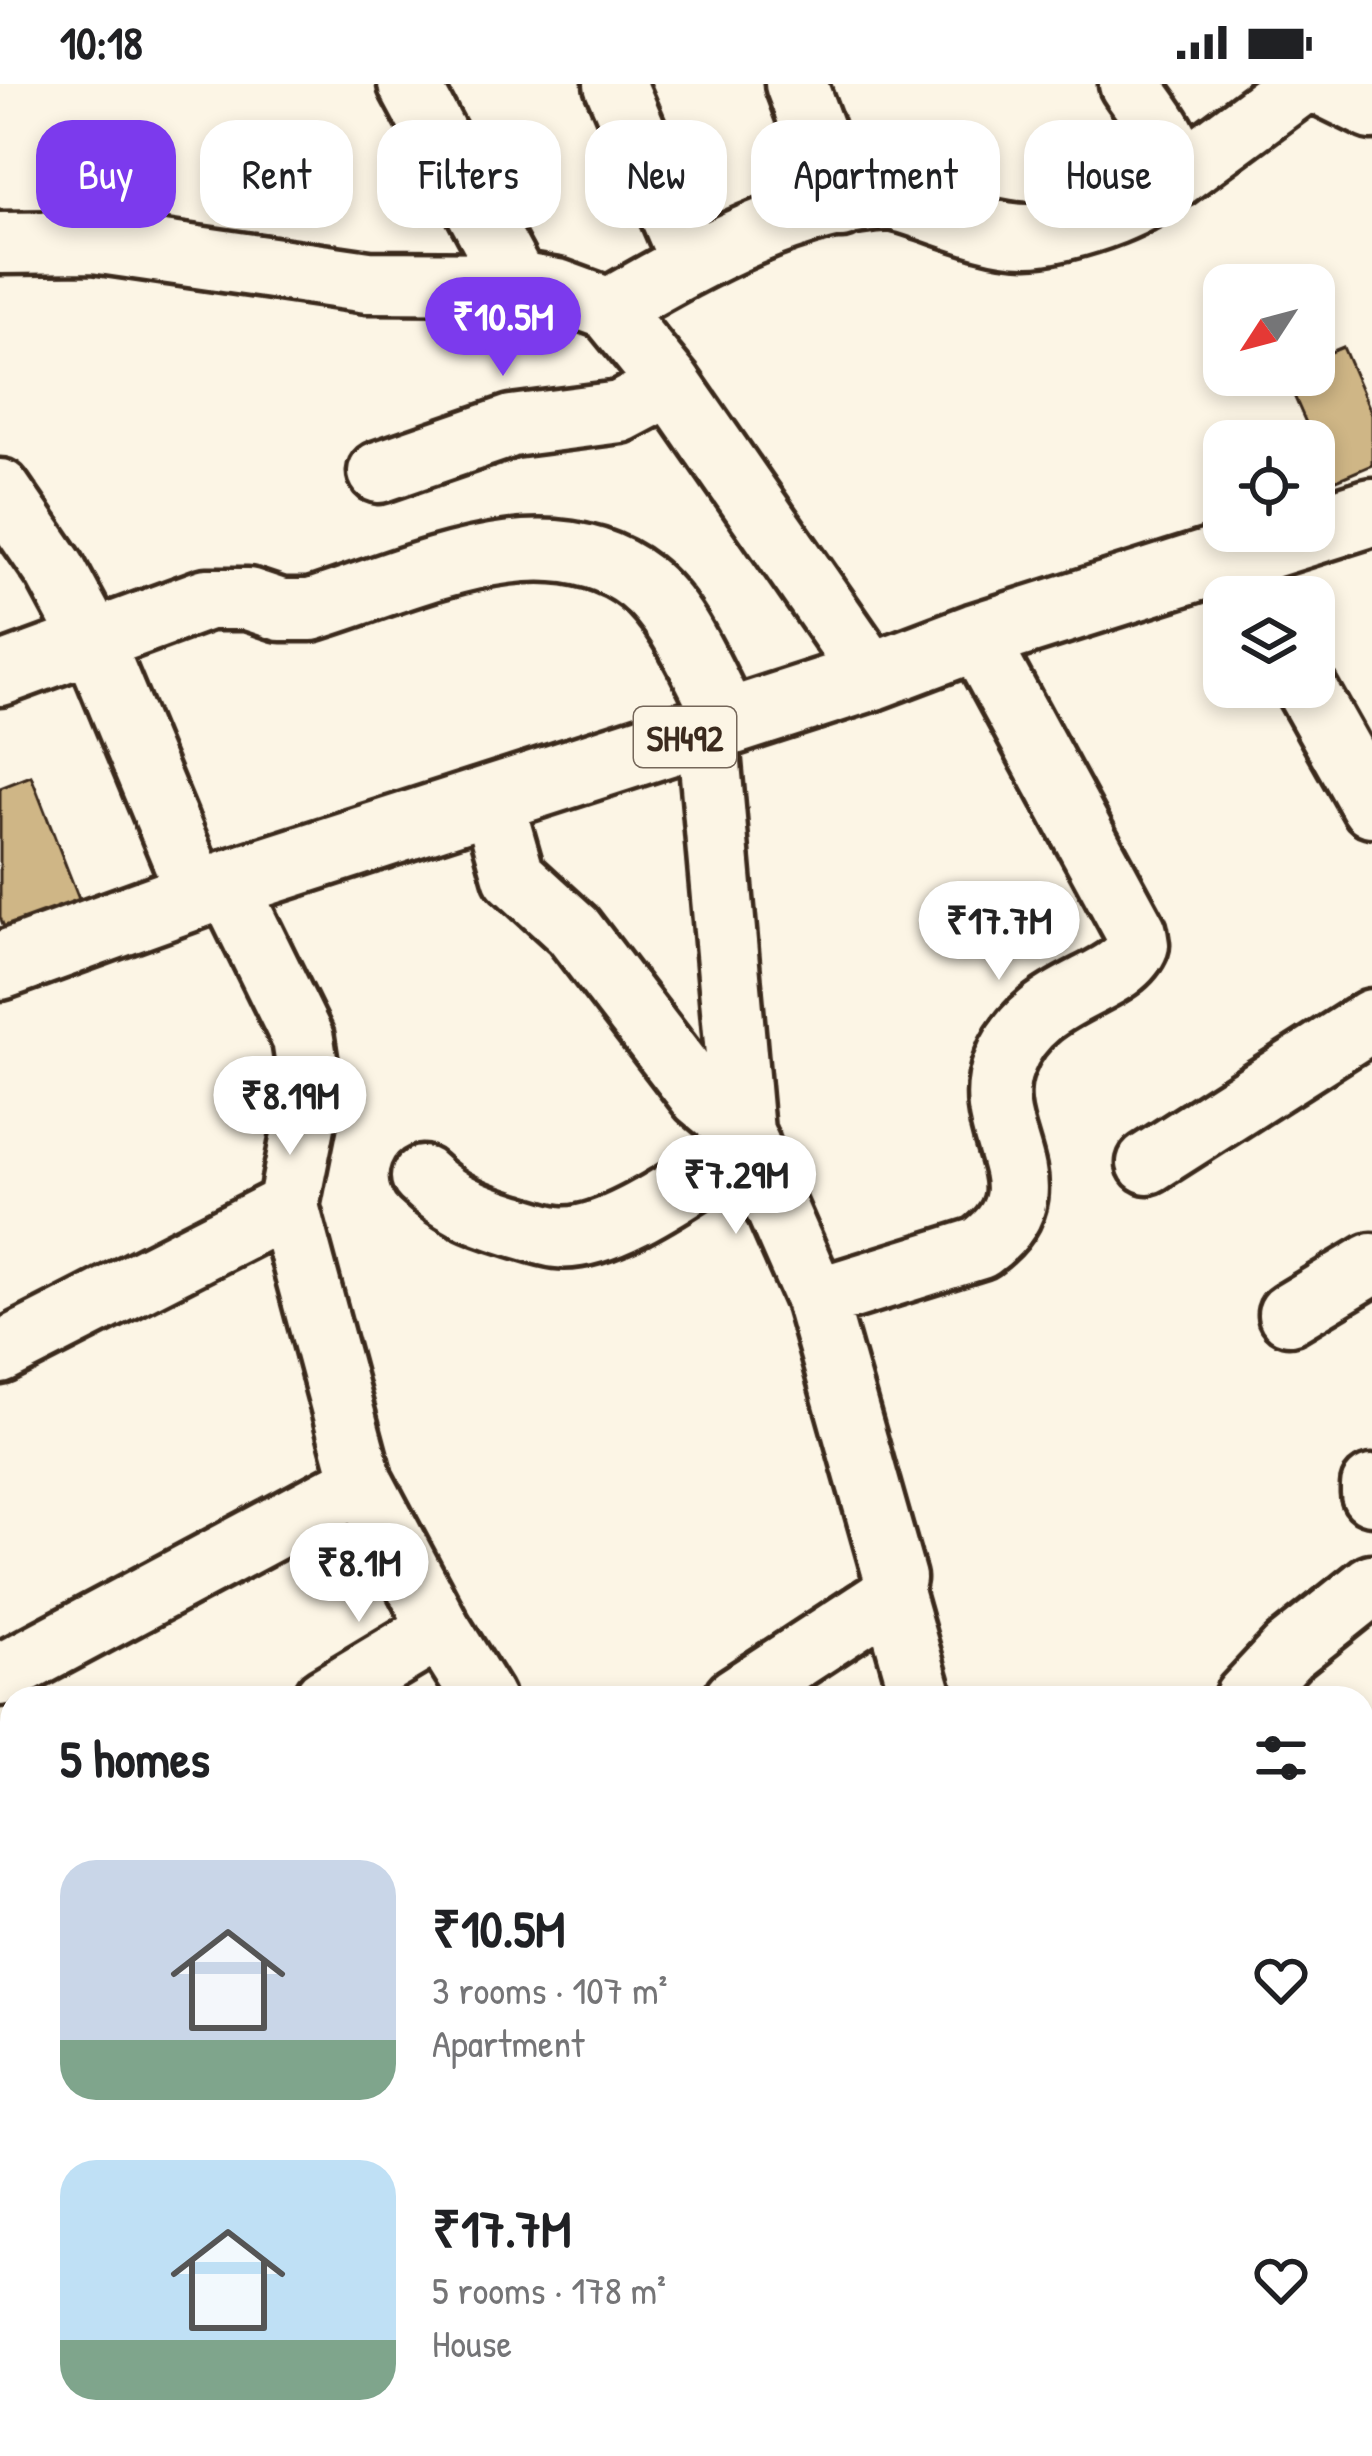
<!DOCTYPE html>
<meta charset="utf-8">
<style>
body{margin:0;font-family:"Patrick Hand",sans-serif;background:#f2f2f2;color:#202124;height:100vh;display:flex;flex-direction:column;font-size:45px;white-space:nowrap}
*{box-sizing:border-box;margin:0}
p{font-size:39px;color:#757577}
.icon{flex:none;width:66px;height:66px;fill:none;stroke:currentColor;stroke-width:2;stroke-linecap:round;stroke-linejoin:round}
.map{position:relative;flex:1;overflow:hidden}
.panel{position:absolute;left:0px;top:1602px;width:1374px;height:771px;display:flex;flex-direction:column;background:#fff;border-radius:36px 36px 0 0;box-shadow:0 6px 18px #0003}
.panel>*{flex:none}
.banner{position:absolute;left:36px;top:36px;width:1302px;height:108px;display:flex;gap:24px}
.needle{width:78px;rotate:234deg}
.fabs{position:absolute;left:1203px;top:180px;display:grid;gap:24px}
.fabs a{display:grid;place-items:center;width:132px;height:132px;border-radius:24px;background:#fff;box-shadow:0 6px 18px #0003;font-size:60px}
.price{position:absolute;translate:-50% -102px;padding:0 27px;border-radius:42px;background:#fff;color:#222;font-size:39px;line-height:78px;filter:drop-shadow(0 3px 6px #0008)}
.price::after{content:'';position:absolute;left:50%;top:72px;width:36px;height:27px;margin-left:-18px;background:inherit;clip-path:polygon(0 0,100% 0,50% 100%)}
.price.on{background:#7c3aed;color:#fff}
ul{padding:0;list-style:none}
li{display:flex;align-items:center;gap:36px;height:300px;padding:0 60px}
li span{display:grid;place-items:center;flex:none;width:336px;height:240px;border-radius:36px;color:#555}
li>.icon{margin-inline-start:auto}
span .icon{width:144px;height:144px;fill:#fffc;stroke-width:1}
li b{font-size:51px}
h2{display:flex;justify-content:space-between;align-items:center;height:144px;padding:0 60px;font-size:51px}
.tag{padding:0 42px;border-radius:36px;background:#fff;box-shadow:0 6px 18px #0003;font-size:42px;line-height:108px}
.tag.on{background:#7c3aed;color:#fff}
.status{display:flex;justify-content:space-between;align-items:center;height:84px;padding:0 60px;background:#fff;direction:ltr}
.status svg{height:33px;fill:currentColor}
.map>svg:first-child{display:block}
.building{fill:#cfb686;stroke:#3b2a1e;stroke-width:3}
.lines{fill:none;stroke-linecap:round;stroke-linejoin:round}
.minor-casing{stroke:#3b2a1e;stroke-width:69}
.major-casing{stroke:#3b2a1e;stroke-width:75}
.minor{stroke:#fcf5e5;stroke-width:60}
.major{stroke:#fcf5e5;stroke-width:66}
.labels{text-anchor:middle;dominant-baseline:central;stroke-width:9;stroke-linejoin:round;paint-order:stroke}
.shield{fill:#fcf5e5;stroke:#75675a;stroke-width:3}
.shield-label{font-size:36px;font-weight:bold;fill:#3b2a1e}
</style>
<div class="status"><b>10:18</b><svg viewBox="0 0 49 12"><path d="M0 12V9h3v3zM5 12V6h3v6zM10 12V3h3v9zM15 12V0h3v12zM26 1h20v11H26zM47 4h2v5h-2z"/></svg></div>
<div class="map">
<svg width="1372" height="2372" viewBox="0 0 1372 2372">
<rect width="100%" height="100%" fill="#fcf5e5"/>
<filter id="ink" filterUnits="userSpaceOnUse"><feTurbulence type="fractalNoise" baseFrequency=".00833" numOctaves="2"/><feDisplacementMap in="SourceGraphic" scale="24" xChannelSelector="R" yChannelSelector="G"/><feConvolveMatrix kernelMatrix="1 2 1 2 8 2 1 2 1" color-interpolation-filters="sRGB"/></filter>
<g filter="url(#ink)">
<path class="building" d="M1343,263l29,67v51l-40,17 -47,-107h29v-16z
M31,692l51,131 -74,30 -8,-20v-129z"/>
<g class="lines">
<defs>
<path id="minor" d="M409,0l107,199
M615,0l76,178
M796,0l46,123
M1321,0l51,25
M1174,94l127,-94
M0,159l94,-1 274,40 148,1 41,7 52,19 62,76 202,291
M609,225c86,-49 182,-106 283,-110 43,10 90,35 134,36 32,1 151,-34 149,-71 -2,-26 -31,-58 -45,-80
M379,388l133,-46 108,-14 51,-27
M0,406l55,80 37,69 106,256
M1232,474l22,39
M0,591l207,-76h41l33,11h30c99,-30 236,-100 329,-28 41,32 64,97 89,141
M1305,603l67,119
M707,646l36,402 73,167 79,279 -3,14 -10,10 -147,96
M492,715l22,77 59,54 128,167 42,35
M227,800l76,155 8,52 -23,115
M1148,1079l224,-143
M422,1093c27,26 54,37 90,48 14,4 30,10 45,12 54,7 145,-64 192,-92
M816,1215l164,-51c83,-60 -4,-113 24,-184 28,-76 117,-75 134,-119l-2,-13 -160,-295
M1289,1230l83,-50
M0,1269l288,-147 74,276
M1372,1402v8
M892,1508l30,106
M0,1591l362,-193 78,147 43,69
M325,1614l115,-69
M1245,1614l43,-46 84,-67
M1362,1739l10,-4
M9,1785l3,-2
M0,2086l12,15
M1362,2093l10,21
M1362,2273l10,-7
M190,2361l7,11
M600,2361l8,11
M800,2361l8,11
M283,2372l15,-11
M1219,2372l15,-11"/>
<path id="major" d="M0,882l227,-82 646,-208 103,-39 396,-125"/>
</defs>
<use href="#minor" class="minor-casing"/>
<use href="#major" class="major-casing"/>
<use href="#minor" class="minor"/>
<use href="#major" class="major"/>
</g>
</g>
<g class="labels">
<rect class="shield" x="634" y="623" width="102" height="60" rx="9"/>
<g class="shield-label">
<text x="685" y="653">SH492</text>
</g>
</g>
</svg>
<div class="fabs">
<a><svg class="needle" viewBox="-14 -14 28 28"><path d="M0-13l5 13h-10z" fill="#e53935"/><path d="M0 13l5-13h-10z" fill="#757577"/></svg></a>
<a><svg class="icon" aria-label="locate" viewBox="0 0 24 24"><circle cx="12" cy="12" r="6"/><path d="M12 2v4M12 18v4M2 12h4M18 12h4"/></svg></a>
<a><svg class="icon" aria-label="layers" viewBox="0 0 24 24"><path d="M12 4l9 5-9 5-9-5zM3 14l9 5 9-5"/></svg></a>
</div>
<b class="price on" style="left:503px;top:295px">₹10.5M</b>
<b class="price" style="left:999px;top:899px">₹17.7M</b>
<b class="price" style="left:290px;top:1074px">₹8.19M</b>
<b class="price" style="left:736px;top:1153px">₹7.29M</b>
<b class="price" style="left:359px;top:1541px">₹8.1M</b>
<div class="banner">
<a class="tag on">Buy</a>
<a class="tag">Rent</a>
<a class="tag">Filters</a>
<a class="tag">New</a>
<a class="tag">Apartment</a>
<a class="tag">House</a>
</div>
<section class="panel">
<h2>5 homes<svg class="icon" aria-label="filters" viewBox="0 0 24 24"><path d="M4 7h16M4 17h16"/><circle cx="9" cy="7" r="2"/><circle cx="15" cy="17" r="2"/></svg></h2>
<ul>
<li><span style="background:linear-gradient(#c9d6e8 75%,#7fa58c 0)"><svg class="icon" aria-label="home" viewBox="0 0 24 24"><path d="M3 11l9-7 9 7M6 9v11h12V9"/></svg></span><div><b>₹10.5M</b><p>3 rooms · 107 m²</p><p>Apartment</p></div><svg class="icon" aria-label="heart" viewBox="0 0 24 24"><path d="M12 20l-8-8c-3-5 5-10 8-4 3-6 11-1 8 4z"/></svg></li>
<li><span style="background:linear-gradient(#bfe0f5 75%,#7fa58c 0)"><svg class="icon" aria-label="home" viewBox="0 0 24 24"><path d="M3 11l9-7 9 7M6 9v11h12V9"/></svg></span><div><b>₹17.7M</b><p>5 rooms · 178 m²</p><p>House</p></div><svg class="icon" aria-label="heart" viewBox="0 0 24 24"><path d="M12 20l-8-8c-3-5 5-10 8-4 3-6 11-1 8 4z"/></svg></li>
</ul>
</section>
</div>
